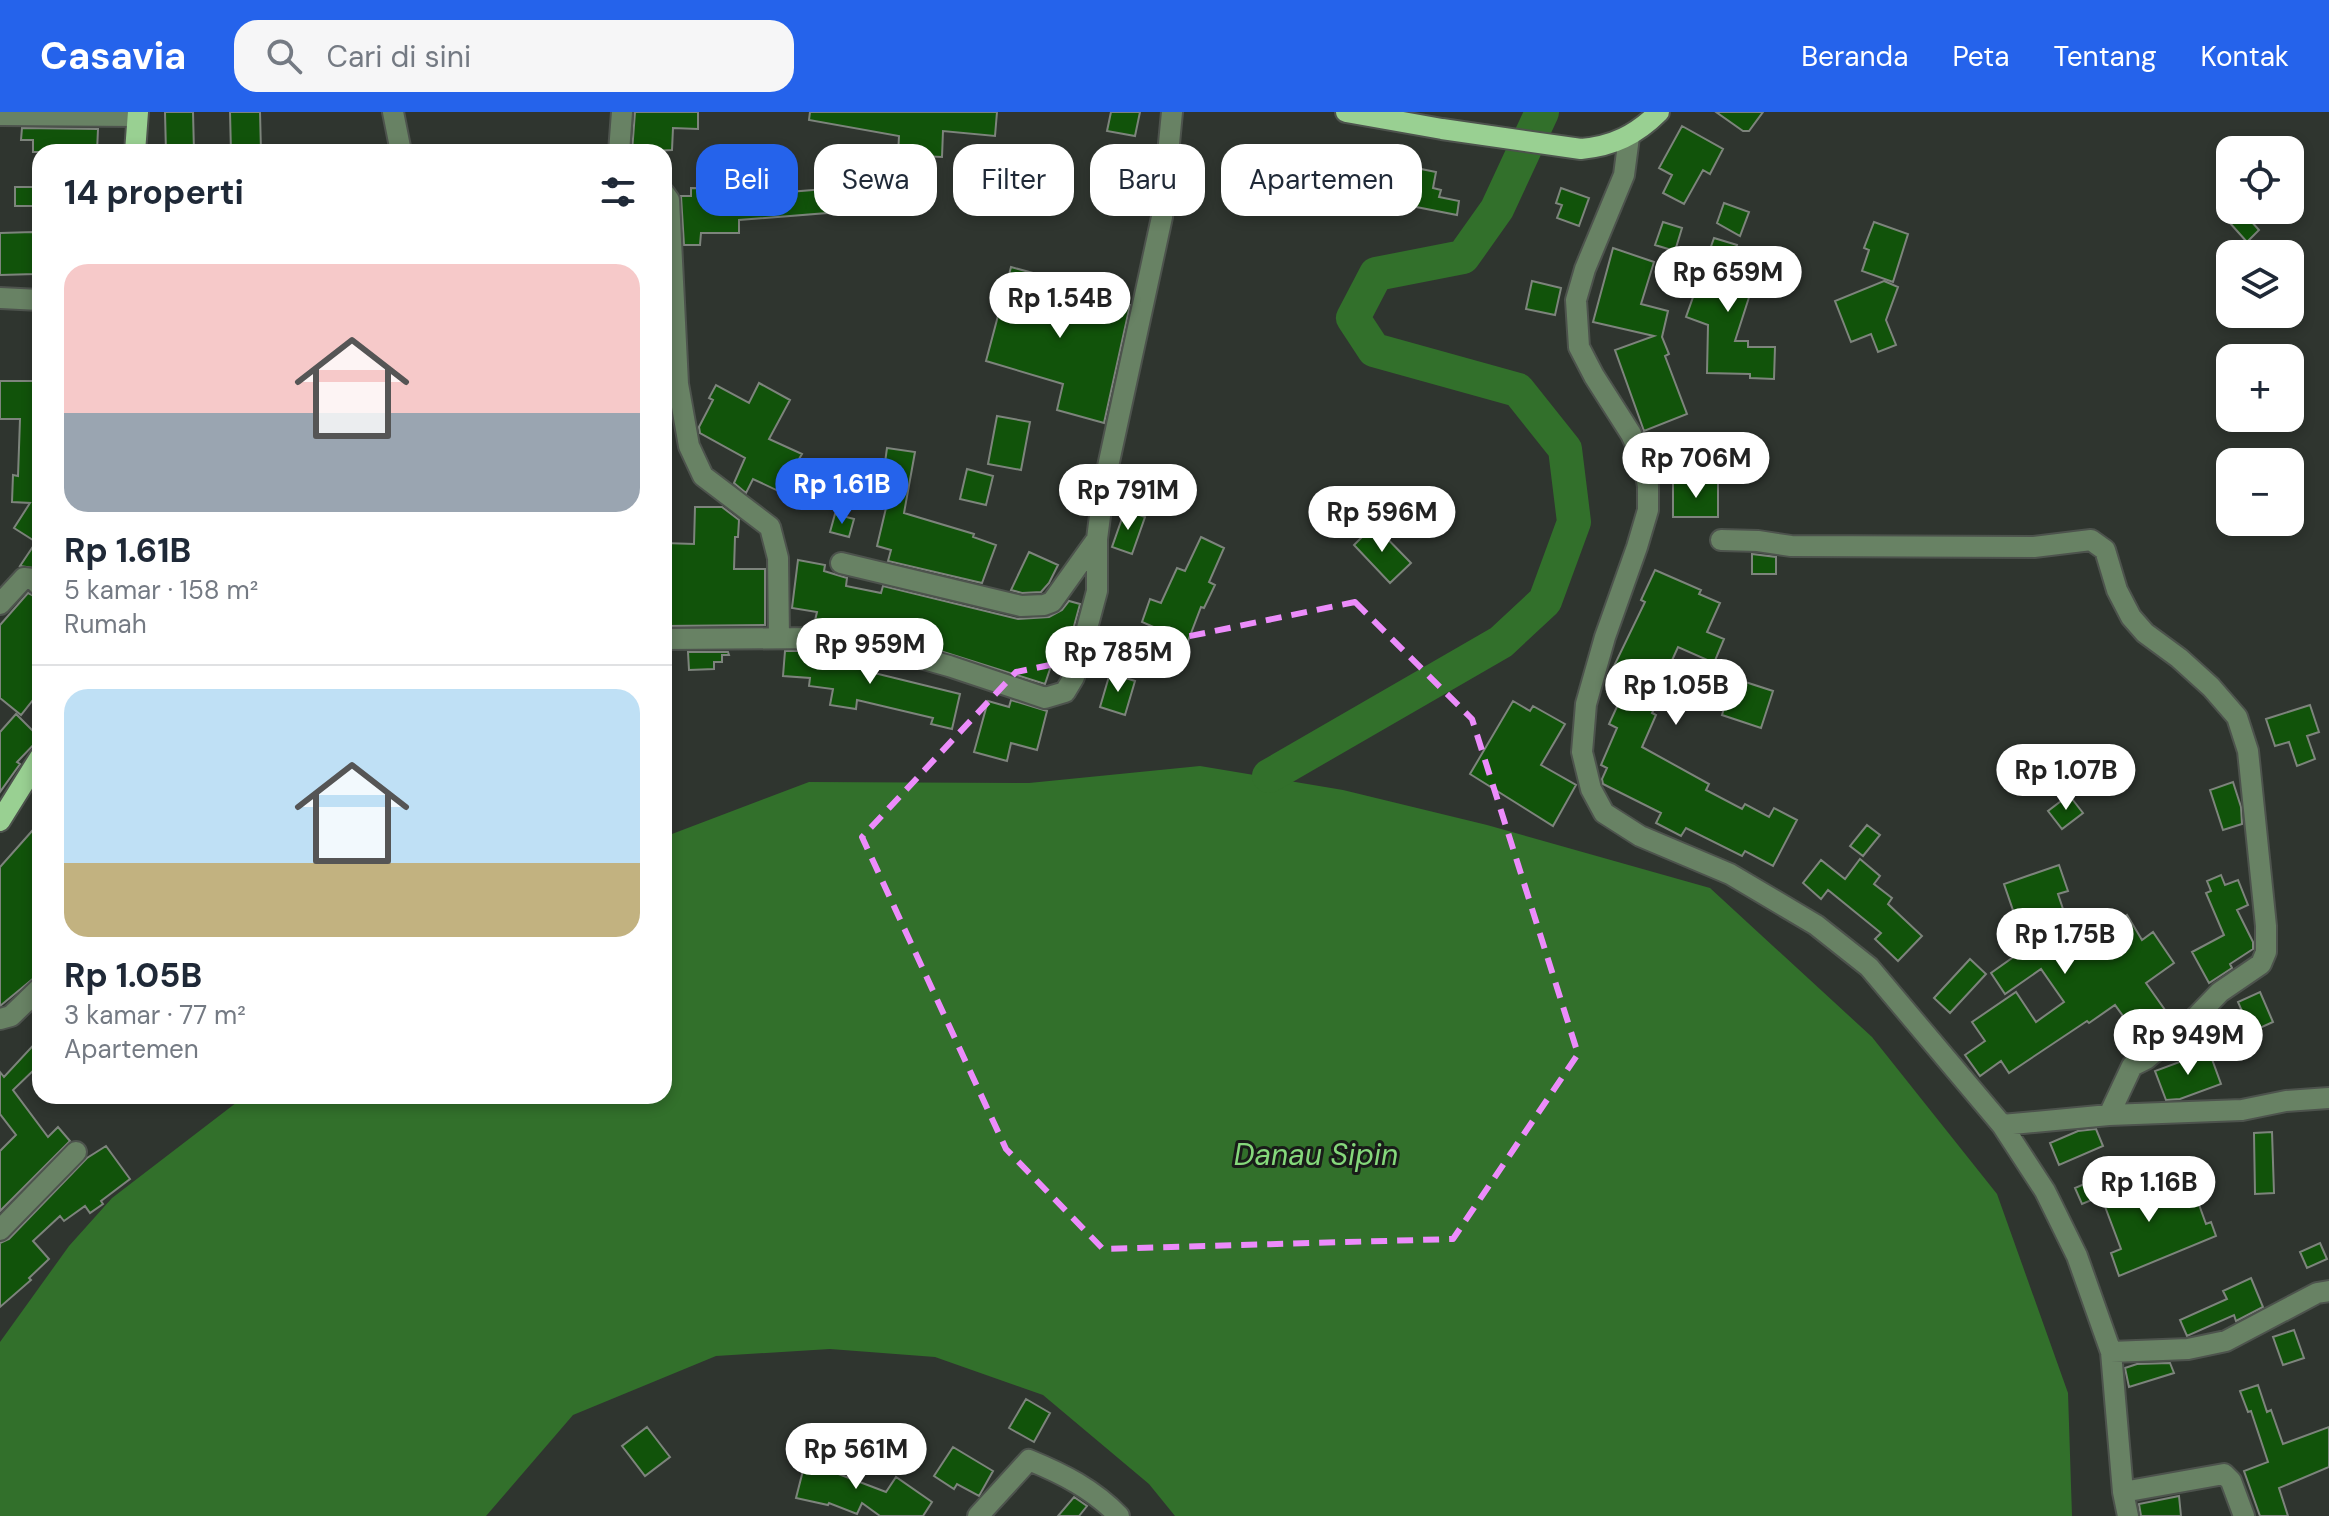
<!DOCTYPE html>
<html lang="id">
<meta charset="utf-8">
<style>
body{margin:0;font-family:"DM Sans",sans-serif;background:#f6f6f7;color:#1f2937;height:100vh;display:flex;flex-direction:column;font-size:30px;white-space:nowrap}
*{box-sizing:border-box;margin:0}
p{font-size:26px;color:#747a83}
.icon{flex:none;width:44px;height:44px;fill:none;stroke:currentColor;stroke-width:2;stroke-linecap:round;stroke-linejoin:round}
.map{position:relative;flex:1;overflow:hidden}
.side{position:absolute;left:32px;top:32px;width:640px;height:960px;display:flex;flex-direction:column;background:#fff;border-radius:24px;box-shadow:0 4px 12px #0003}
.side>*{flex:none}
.top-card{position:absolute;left:696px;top:32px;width:760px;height:72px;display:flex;gap:16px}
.tools{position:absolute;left:2216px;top:24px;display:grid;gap:16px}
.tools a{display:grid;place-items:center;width:88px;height:88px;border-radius:16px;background:#fff;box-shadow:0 4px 12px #0003;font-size:40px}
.price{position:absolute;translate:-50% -68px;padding:0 18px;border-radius:28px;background:#fff;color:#222;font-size:26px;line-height:52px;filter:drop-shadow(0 2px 4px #0008)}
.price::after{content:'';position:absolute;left:50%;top:48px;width:24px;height:18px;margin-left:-12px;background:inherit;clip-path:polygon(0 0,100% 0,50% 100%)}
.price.on{background:#2563eb;color:#fff}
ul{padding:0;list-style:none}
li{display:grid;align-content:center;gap:16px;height:424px;padding:0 32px}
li+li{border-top:2px solid #e0e1e3}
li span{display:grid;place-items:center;height:248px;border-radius:24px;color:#555}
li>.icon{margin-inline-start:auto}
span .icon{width:144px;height:144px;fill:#fffc;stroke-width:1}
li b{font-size:34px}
h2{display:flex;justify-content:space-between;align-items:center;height:96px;padding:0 32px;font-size:34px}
.tag{padding:0 28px;border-radius:24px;background:#fff;box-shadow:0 4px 12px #0003;font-size:28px;line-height:72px}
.tag.on{background:#2563eb;color:#fff}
header{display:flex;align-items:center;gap:48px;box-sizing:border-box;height:112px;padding:0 40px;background:#2563eb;color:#fff}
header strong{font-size:38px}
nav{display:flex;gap:44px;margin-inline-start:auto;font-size:28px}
.search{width:560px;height:72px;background:#f6f6f7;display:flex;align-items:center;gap:20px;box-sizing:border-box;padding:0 28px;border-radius:24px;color:#747a83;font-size:30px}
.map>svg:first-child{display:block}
.water{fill:#32702b}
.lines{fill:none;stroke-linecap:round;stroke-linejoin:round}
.river{stroke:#32702b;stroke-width:34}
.building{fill:#11530a;stroke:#7d847c;stroke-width:2}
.minor-casing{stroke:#4d534d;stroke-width:24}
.major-casing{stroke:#4d534d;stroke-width:24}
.minor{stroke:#688264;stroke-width:20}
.major{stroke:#99d092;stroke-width:20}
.marked{fill:none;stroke:#ec8cfb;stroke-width:6;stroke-dasharray:16 10;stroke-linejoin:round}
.labels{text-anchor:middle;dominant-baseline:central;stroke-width:6;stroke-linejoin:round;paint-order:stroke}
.water-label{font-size:30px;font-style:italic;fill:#85d87b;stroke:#191c19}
</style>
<header>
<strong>Casavia</strong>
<div class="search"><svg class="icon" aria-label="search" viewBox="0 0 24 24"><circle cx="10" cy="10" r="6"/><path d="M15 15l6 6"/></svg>Cari di sini</div>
<nav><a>Beranda</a><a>Peta</a><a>Tentang</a><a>Kontak</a></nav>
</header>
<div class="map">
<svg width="2329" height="1404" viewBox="0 0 2329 1404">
<rect width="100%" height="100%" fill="#2f352f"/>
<path class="water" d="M1200,654l143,24 144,35 223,63 162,149 125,157 71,199 4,123h-897l-26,-32 -106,-89 -108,-38 -105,-8 -114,7 -143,59 -87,101h-486v-174l69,-96 43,-48 133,-102h419v-259l145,-55 220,1z"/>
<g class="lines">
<path class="river" d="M1269,664l232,-134 44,-41 29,-79 -9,-73 -47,-59 -144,-40 -21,-32 23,-44 87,-17 34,-48 45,-97"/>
</g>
<path class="building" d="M165,0h28l1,40h-28z
M230,0h30l1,40h-30z
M635,0h63v17l-25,-1 -1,22 -40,2z
M810,0h187l-2,24 -52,-5 -1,26 -44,-2 1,-19 -90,-16z
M1111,0h29l-5,24 -28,-5z
M1716,0h47l-14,19h-6z
M1682,14l41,23 -13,25 -7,-4 -19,34 -21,-11 9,-18 -13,-7z
M22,16l76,1 -1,23h-64v-12h-12z
M1306,38l108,25 2,-7 20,4 -3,16 8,2 -2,7 20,4 -2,14 -51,-10 -2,9 -60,-15 -1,6 -27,-5 -3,12 -18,-4z
M15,75h25v19h-25z
M691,76l48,1v7l86,-7 2,24 -88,7v13h-38l-1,12h-16l-3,-49h10z
M1561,76l28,10 -10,28 -22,-8 5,-13 -6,-2z
M1724,91l25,9 -9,24 -23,-13z
M2242,99l17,19 -12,12 -18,-20z
M1663,110l19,6 -7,23 -20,-6z
M1874,110l34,12 -15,48 -31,-11 7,-21 -5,-2z
M33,120l2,42 -35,1v-42z
M1714,126l23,7 -2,6 19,7 -9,28 7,2 -17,53h13v6h27l-1,32 -24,-1v-4l-43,-1 1,-48 -22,-8z
M1613,136l41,14 -13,42 27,7 -6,26 7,17 -4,2 22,58 -43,17 -29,-81 39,-14 -61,-14z
M1011,155l73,20 -4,10 32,10 2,-6 16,4 -26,118 -47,-13 6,-26 -77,-23z
M1532,169l29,7 -6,27 -29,-6z
M1884,169l14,6 -12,33 10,25 -18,7 -7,-18 -20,8 -16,-41z
M0,269h40v188l-20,-3 16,-24 -22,-14 16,-25 -18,-1 1,-27 5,1 2,-57h-20z
M759,271l31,17 -21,39 33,15 -3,5 26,12 -15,35 -57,-27 -7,14 -12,-10 11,-25 -45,-25 -1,-6 14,-27 -4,-2 7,-13 33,18z
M997,304l33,6 -9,48 -33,-6z
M887,336l28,4 -11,61 70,21 -1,3 23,8 -14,38 -94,-22 3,-11 -14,-4 9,-38 -7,-2z
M967,357l26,7 -7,29 -26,-6z
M1673,370h45v35h-45z
M695,395h27l17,13 -1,17h-3l-1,32h31v56l-101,1v-83l30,1z
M1125,398l20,7 -13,37 -20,-7z
M835,402l19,5 -5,18 -19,-5z
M1374,413l37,38 -21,20 -36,-38z
M1201,425l23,11 -15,34 6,3 -11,23 -3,-1 -24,63 -33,-12 12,-30 -14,-6 8,-23 11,4 16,-35 8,3z
M1029,440l29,13 -9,18 -8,9 -19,1 -11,-3z
M1752,442l24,3v17h-24z
M798,448l27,5 -1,6 23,7 -1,8 35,7 2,-7 135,33 31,-2 13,-7 7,-9 11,3 -17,63 -11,-4 -7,21 -149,-47 -82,-12 3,-13 -25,-4z
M1655,458l46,20 -2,4 21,9 -13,29 17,7 -10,24 -36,-16 -18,40 3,2 -11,24 4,2 -14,32 67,37 -3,6 36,19 3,-5 24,13 5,-9 23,12 -24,46 -28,-15 -3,5 -56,-28 -5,8 -25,-13 5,-10 -58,-29 -1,-5 5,-11 -6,-3 16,-37 -8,-4 12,-26 -14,-6 11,-25 -4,-1 31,-64 -4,-2z
M28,481l12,6v92l-19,24 -21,-17v-73z
M785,539h35l44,7 -2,12 98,24 -8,35 -21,-5 2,-6 -76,-18 -1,9 -26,-4 3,-16 -24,-3 1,-8 -27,-2z
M688,540h40l1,3h-7v7h-8v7l-25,1z
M1110,561l25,8 -10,34 -25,-8z
M1733,566l40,13 -12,37 -39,-13z
M1011,588l36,11 -10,39 -26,-7 -4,18 -33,-9 14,-51 21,6z
M1513,589l17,10 3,-5 32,18 -24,41 35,20 -23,41 -83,-52z
M2310,593l9,27 -12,4 8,23 -18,7 -8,-24 -14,4 -9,-27z
M16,602l24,24 -23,24 3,2 -20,28v-60z
M2233,670l8,25 1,17 -19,6 -13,-40z
M2069,683l14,18 -21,16 -14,-18z
M40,710v151l-40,33v-139z
M1867,713l13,10 -17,21 -13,-10z
M1860,747l20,17 -6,8 18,14 -4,6 34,32 -24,25 -23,-22 6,-6 -53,-43 -7,9 -18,-16 18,-23 24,19z
M2059,753l9,26 -10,3 18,54 51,-33 15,25 11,-8 21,31 -28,20 19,27 -34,17 -16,-22 -26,18 -2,-2 -78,52 -8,-12 -21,15 -15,-21 20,-14 -13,-19 44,-30 20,30 28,-20 -23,-33 -36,25 -14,-21 35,-25 -22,-64z
M2221,763l4,10 13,-5 10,25 -11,5 16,32v7l-23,15 2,4 -23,15 -17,-31 32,-17 -18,-42 5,-2 -4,-10z
M1970,847l16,15 -36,39 -16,-15z
M2260,880l13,30 -22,10 -13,-30z
M40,926v26l-27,26 35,47 10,-10 12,14 -70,70v-60l16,-16 -16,-21v-42l4,5z
M2209,939l12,33 -41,15 -14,1 -11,-29z
M2096,1017l7,17 -44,19 -9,-22 28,-12z
M2272,1020l2,61 -19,1 -1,-61z
M106,1034l24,33 -29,22 2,3 -13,9 -5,-7 -21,15 -4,-5 -27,25 16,18 -20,19 2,2 -31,27v-64l9,-4 78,-81z
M2107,1062l13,29 27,-11 5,12 41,-16 13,36 5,-2 5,14 -97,40 -8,-23 10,-4 -20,-53 -19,8 -7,-16z
M2320,1131l7,16 -20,9 -7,-16z
M2251,1166l12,29 -27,14 -2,-6 -47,21 -7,-16 47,-21 -4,-8z
M2294,1218l10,28 -21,7 -10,-28z
M2170,1251l4,10 -45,14 -4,-19 12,-4z
M2258,1273l9,27 4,-2 12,34 46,-17v40l-50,21 9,28h-28l-16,-45 24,-9 -17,-51 -3,1 -8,-21z
M1026,1287l24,14 -16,29 -25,-14z
M647,1315l23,30 -25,19 -23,-30z
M953,1335l40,24 -14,25 -22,-12 -3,5 -20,-13z
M808,1339l31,7 -3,15 50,19 10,-15 36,25 -9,14h-43l-18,-13 -5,11 -28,-11 -1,2 -32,-7z
M2179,1384l2,20h-40l-2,-12z
M1074,1385l13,9 -8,10h-21z"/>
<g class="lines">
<defs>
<path id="minor" d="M393,0l8,40
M0,3l137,1
M1629,25l-5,38 -39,94 -9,31 3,47 15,29 37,58 12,26 5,26v24l-11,37 -32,90 -19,67 -4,48 9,37 13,24 36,23 90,38 86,51 53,42 133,158 43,66 32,65 34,96 12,140 5,24
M619,40l3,-40
M664,81l5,7 9,184 11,62 14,30 67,51 8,31 1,80
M0,186l40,2
M1721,428l37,1 33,5 243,1 57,-7 14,10 12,40 14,27 14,16 34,25 32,29 26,30 11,34 18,175v26l-5,12 -41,28 -23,24 -51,43 -14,7 -23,49
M841,451l180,43 23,-1 8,-3 45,-63
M0,492l24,-26 9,1 7,7
M664,527l157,-1 71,12 57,16 96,32 20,-6 9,-15 23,-86v-52l7,-54 58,-268 10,-105
M0,907l11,-3 29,-28
M2002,1013l107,-10 133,-5 44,-9 43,-3
M0,1118l76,-78
M2111,1240l77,-3 38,-8 91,-48 12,-2
M2123,1380l101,-18 7,7 13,35
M978,1404l51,-56c34,14 64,29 90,56"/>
<path id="major" d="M1346,0l96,17 139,20c32,-3 55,-14 78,-37
M135,40l3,-40
M0,709l40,-64"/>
</defs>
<use href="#minor" class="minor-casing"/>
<use href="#major" class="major-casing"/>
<use href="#minor" class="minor"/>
<use href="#major" class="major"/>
</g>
<path class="marked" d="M1355,490l117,117 106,335 -125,185 -350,10 -97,-100 -144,-312 154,-165z"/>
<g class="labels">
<g class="water-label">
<text x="1316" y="1042">Danau Sipin</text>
</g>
</g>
</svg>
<div class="tools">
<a><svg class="icon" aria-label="locate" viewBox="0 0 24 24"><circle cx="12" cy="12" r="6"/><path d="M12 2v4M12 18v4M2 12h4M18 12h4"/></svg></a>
<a><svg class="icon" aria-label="layers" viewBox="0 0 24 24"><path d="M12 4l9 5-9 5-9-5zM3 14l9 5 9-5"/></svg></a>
<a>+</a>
<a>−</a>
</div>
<b class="price" style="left:1728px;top:202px">Rp 659M</b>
<b class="price" style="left:1060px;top:228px">Rp 1.54B</b>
<b class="price" style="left:1696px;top:388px">Rp 706M</b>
<b class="price on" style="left:842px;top:414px">Rp 1.61B</b>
<b class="price" style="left:1128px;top:420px">Rp 791M</b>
<b class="price" style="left:1382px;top:442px">Rp 596M</b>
<b class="price" style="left:870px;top:574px">Rp 959M</b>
<b class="price" style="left:1118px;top:582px">Rp 785M</b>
<b class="price" style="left:1676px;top:615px">Rp 1.05B</b>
<b class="price" style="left:2066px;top:700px">Rp 1.07B</b>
<b class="price" style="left:2065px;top:864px">Rp 1.75B</b>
<b class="price" style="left:2188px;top:965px">Rp 949M</b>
<b class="price" style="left:2149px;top:1112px">Rp 1.16B</b>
<b class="price" style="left:856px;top:1379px">Rp 561M</b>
<div class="top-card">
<a class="tag on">Beli</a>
<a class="tag">Sewa</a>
<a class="tag">Filter</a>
<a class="tag">Baru</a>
<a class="tag">Apartemen</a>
</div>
<section class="side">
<h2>14 properti<svg class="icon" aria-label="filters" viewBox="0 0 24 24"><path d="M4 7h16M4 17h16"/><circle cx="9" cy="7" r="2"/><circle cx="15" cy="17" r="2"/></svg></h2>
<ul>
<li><span style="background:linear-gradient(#f6c9c9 60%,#9aa5b1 0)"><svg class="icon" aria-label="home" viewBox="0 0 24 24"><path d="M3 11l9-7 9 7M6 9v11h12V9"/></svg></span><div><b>Rp 1.61B</b><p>5 kamar · 158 m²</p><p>Rumah</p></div></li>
<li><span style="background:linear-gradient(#bfe0f5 70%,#c2b280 0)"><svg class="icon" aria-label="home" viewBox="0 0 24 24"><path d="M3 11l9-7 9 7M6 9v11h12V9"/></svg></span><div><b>Rp 1.05B</b><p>3 kamar · 77 m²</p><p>Apartemen</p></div></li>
</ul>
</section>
</div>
